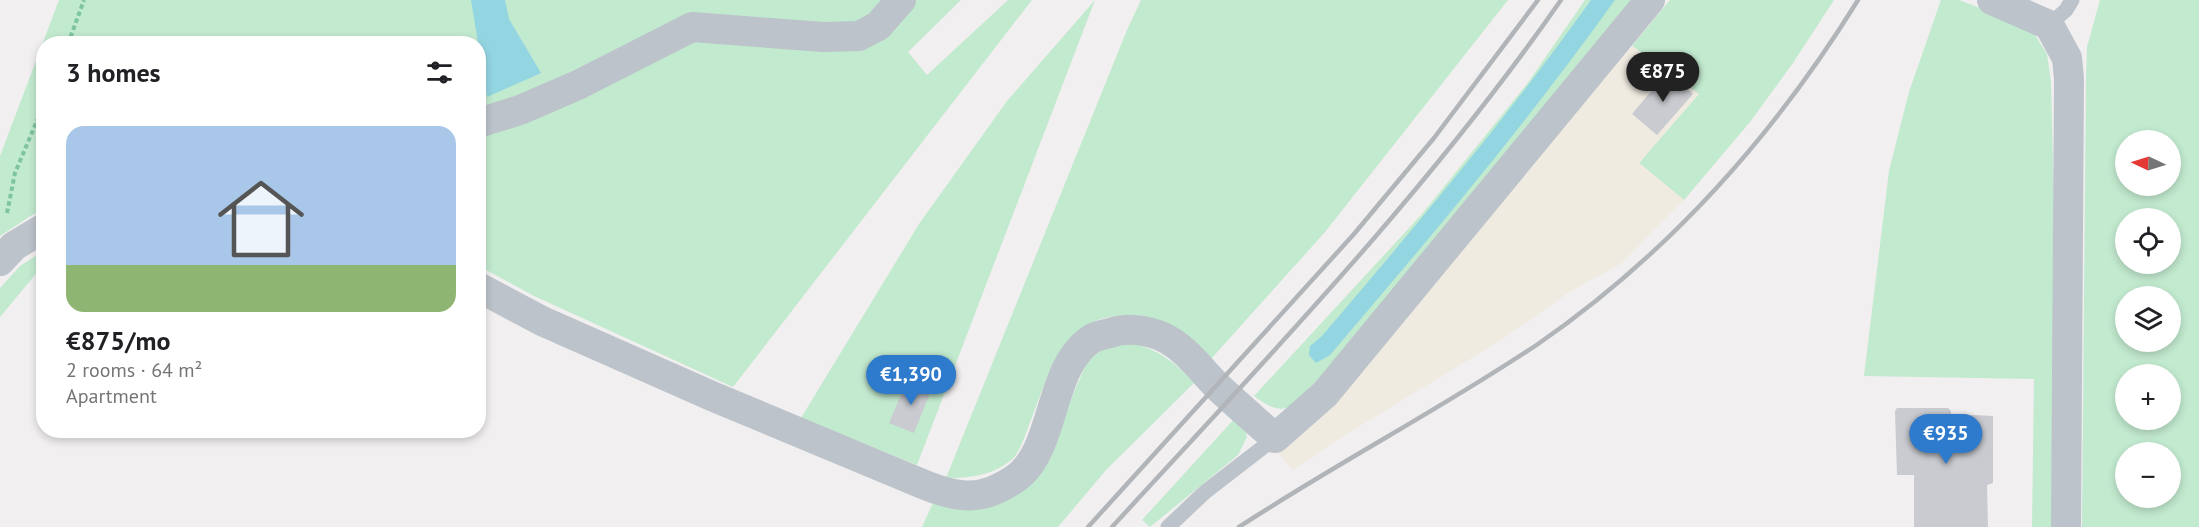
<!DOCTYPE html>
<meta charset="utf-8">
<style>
body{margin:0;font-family:"PT Sans",sans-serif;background:#f6f6f6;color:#202124;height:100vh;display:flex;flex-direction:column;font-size:22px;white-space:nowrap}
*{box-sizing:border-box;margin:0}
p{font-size:20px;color:#757577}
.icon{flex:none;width:33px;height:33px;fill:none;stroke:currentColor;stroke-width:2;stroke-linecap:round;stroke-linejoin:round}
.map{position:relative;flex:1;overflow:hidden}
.side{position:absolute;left:36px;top:36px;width:450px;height:402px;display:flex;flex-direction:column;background:#fff;border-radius:24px;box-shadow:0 3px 9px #0003}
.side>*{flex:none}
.needle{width:39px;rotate:274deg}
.controls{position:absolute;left:2115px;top:130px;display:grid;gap:12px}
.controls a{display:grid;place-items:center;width:66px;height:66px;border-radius:50%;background:#fff;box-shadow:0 3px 9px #0003;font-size:30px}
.price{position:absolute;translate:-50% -51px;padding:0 14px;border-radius:21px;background:#2e7acc;color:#fff;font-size:20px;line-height:39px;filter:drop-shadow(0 2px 3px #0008)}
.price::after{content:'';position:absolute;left:50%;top:36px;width:18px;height:14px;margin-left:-9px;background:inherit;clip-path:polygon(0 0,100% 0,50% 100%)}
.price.current{background:#222;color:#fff}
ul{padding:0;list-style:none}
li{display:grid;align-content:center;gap:12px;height:318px;padding:0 30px}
li span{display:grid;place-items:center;height:186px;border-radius:18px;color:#555}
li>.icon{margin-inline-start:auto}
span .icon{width:108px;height:108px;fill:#fffc;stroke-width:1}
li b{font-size:26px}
h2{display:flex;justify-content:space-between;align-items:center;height:72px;padding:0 30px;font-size:26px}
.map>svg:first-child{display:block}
.green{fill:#c2eacf;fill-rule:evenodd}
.sand{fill:#f0ebe1}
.water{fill:#94d5e2}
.building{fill:#c9cbd0}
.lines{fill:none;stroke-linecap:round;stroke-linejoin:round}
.path{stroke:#7ec49e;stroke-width:4;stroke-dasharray:4.5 3;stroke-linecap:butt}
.lane{stroke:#bcc3ca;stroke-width:15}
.street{stroke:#bcc3ca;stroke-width:30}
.rail{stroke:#b1b4b8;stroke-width:4.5}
</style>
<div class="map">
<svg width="2199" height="527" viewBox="0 0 2199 527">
<rect width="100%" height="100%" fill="#f1efef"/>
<path class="green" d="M59,0h902l-53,52 19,23 81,-75h24l-299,387 -199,-91 -55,-30 -1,-222h-434l-1,166 -11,5 -32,21v-80z
M1095,0l-178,465 -116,-47 118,-194 88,-123z
M1141,0h367l-183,232 -114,127c-32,-29 -51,-49 -96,-43 -56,7 -69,67 -87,112 -4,10 -9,26 -17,32 -19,16 -42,18 -65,18l181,-448z
M1585,0h55l-321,382c-26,23 -32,39 -65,14l168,-182 105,-130z
M1670,0h164l-41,63 -43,59 -66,78 -45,-37 59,-69 -66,-48z
M1941,0h18l58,22 18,13 12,19 4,28 5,201v244h-24l2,-148 -170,-3 25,-205 20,-79z
M2100,0h99v527h-117l4,-448 1,-32zM2126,141h44v45h-44zM2126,219h44v45h-44zM2126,297h44v45h-44zM2126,375h44v45h-44zM2126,453h44v45h-44z
M43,251v16l-3,2 -40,48v-29l20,-22z
M1134,343c29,10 38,17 60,40l-88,87 -48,57h-136l11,-24 107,-34 45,-102c14,-21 26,-20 49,-24z
M1236,417l10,10 1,10 -9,18 -88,72 -8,-7z"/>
<path class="sand" d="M1632,46l67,48 -60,69 45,37 -62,63 -51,28 -70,49 -164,100 -44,30 -15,-17 72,-78z"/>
<path class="water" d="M471,0h34l4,19 32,54 -54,24z
M1591,0h24c-88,123 -186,239 -285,355l-14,8 -7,-8 1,-9 12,-10c93,-109 186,-219 269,-336z"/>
<path class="building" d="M1668,71l25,23 -36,41 -25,-21z
M908,378l24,10 -18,45 -25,-10z
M1897,408h51l3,3v6l2,-3 40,2v67l-6,2 1,42h-74v-52h-17l-2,-64z"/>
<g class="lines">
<path class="path" d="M68,44l16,-44
M7,213l8,-40 29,-69"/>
<path class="lane" d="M2049,25l17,-15 6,-10
M1168,527l37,-35 70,-54"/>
<path class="street" d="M1992,0l57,25 18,33 2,21 -3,448
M478,123l42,-13 58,-25 114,-58 131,10 36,-1 19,-10 23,-26
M0,261l14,-15 30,-18
M478,287l64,34 172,76 211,88c25,10 49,16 74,3 8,-4 16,-8 23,-15 34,-33 28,-109 71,-135 5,-2 12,-4 17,-5 17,-6 37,-3 53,4 23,11 37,32 54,49 19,18 38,34 58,52l50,-44 325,-394"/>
<path class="rail" d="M1088,527l266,-293 80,-96 104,-138
M1112,527c156,-170 317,-337 449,-527
M1239,527c98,-64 202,-118 299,-183 130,-90 237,-210 320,-344"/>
</g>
</svg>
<div class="controls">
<a><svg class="needle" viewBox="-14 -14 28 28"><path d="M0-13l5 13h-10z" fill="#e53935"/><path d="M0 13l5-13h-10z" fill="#757577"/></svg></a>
<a><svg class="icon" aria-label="locate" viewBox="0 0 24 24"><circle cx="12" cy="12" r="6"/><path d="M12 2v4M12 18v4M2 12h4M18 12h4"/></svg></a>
<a><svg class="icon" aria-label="layers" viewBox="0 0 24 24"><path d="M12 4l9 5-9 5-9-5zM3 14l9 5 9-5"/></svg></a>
<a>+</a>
<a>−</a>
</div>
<b class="price current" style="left:1663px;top:103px">€875</b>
<b class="price" style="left:911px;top:406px">€1,390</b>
<b class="price" style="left:1946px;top:465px">€935</b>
<section class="side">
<h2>3 homes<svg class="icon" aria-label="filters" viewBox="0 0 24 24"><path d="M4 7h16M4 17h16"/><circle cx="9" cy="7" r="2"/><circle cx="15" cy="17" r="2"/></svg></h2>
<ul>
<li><span style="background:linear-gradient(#a9c7e8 75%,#8fb573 0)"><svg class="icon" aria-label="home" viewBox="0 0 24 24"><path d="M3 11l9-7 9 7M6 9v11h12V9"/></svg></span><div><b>€875/mo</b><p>2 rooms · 64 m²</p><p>Apartment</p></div></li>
</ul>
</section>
</div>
